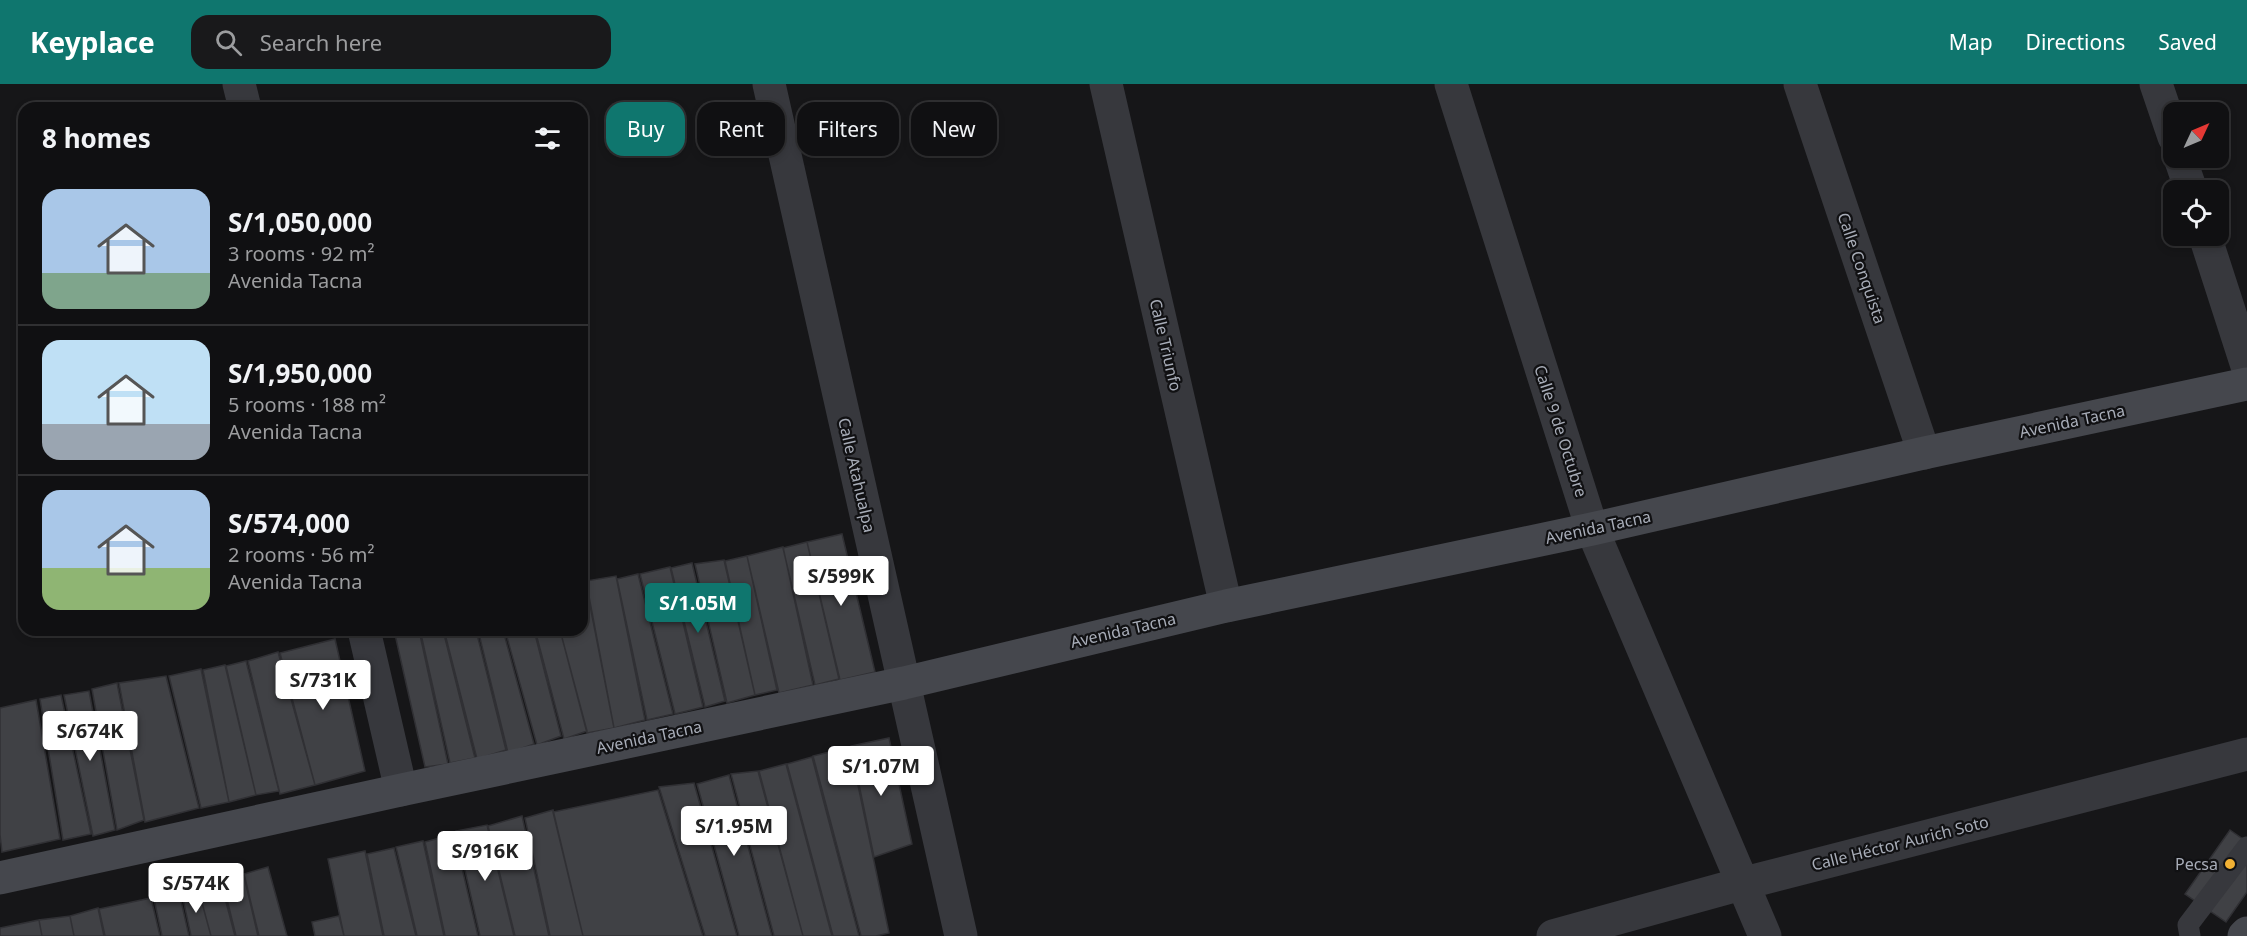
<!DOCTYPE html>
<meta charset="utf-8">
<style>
body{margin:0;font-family:"Noto Sans",sans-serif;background:#19191b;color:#f1f3f6;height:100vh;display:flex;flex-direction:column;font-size:22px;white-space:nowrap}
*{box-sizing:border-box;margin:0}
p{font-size:20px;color:#9c9d9f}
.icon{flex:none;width:33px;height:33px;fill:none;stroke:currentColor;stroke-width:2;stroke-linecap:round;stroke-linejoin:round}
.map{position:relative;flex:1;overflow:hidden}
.details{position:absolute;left:18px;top:18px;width:570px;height:534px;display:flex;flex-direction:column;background:#101012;border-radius:18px;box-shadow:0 3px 9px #0003,0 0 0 2px #303032}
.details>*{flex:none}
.hud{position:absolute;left:606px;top:18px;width:570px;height:54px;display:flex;gap:12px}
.needle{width:39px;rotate:46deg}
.tools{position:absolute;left:2163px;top:18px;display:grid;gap:12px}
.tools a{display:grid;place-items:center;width:66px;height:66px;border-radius:12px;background:#101012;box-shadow:0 3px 9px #0003,0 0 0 2px #303032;font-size:30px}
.price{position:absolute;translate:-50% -51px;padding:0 14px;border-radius:6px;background:#fff;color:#222;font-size:20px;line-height:39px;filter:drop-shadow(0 2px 3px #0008)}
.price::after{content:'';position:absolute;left:50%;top:36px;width:18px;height:14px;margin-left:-9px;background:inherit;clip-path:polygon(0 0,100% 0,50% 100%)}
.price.active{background:#0f766e;color:#fff}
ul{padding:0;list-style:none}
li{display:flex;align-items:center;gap:18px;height:150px;padding:0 24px}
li+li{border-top:2px solid #303032}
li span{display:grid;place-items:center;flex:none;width:168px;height:120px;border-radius:18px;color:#555}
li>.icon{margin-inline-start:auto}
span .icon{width:72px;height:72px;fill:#fffc;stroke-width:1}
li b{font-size:26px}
h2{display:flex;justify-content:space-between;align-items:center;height:72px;padding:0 24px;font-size:26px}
.chip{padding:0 21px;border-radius:18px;background:#101012;box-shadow:0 3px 9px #0003,0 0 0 2px #303032;font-size:21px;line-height:54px}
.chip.active{background:#0f766e;color:#fff}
header{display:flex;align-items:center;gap:36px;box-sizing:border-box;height:84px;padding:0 30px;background:#0f766e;color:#fff}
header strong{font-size:28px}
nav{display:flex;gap:33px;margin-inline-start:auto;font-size:21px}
.search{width:420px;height:54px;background:#19191b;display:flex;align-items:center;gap:15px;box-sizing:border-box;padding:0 21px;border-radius:18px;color:#9c9d9f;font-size:22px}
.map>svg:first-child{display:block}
.building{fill:#404145;stroke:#303034;stroke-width:1.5}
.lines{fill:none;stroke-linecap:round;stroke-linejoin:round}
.lane{stroke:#37383d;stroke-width:21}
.street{stroke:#37383d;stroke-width:33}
.secondary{stroke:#45474d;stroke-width:33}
.poi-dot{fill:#f2b134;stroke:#111113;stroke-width:2}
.labels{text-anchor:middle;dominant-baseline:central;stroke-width:4.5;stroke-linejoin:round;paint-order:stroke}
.street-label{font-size:16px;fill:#a8adb8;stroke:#111113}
.poi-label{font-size:16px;fill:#a8adb8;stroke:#111113;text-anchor:end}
</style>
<header>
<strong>Keyplace</strong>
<div class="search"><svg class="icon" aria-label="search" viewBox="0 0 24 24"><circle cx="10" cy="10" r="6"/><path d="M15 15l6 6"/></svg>Search here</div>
<nav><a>Map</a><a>Directions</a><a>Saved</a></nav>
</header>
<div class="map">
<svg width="2247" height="852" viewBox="0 0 2247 852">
<rect width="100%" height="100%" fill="#161618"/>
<path class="building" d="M842,450l33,138 -35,8 -33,-138z
M807,458l32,137 -24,6 -32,-137z
M783,463l30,138 -34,8 -32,-137z
M747,472l30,134 -22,5 -30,-134z
M724,476l31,135 -28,8 -32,-139z
M692,479l33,138 -20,6 -34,-139z
M670,483l33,140 -28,7 -35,-140z
M638,490l35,140 -26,6 -30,-141z
M616,492l29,144 -31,8 -28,-147z
M582,501h4l28,143 -27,5 -27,-103h22z
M394,546h25l29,134 -23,3z
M420,546h23l32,128 -25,5z
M444,546h32l30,120 -29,9z
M478,546h25l31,114 -26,9z
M505,546h29l27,106 -24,9z
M535,546h25l27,101 -23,8z
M335,555l30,132 -50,14 -35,-132z
M278,568l37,133 -35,9 -32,-133z
M246,577l33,130 -23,4 -30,-129z
M225,581l31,130 -27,7 -26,-132z
M201,585l28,133 -28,6 -32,-132z
M166,592l33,132 -54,14 -26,-139z
M117,599l27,137 -27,10 -25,-141z
M89,607l26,139 -22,6 -29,-141z
M61,611l30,139 -28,6 -23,-141z
M36,616l24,139 -58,13 -2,-17v-127z
M889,654l23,106 -38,13 -23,-111z
M850,663l39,186 -13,3h-15l-48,-180z
M812,673l47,179h-26l-46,-172z
M786,680l46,172h-29l-44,-165z
M758,687l45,165h-29l-43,-162z
M729,691l43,161h-33l-42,-152z
M694,699l43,153h-32l-46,-149z
M658,706l45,146h-120l-30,-124z
M553,726l30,126h-33l-25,-118z
M522,732l27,120h-34l-27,-110z
M487,741l27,111h-34l-24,-105z
M2230,746l17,12v50l-21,30 -41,-28z
M454,750l24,102h-33l-20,-94z
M423,757l21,95h-27l-21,-89z
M394,764l22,88h-32l-17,-82z
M365,767l18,85h-39l-16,-77z
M268,783l19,69h-28l-15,-62z
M244,792l14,60h-22l-13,-53z
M221,799l14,53h-24l-13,-48z
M198,804l13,48h-20l-9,-42z
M179,808l10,44h-27l-8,-37z
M151,814l9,38h-55l-6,-27z
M98,824l6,28h-30l-4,-20z
M70,832l4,20h-32l-3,-16z
M339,832l5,20h-29l-3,-14z
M39,836l3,16h-42v-8z"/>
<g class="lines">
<path class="lane" d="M2190,852l-2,-11 59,-78"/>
<path class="street" d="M239,0l6,24
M769,0l192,852
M1106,0l120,522
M1451,0l141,445 173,407
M1800,0l124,369
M2156,0l18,53
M2180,74l11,32
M2205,152l42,130
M364,546l37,160
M1553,852l188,-52 506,-130"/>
<path class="secondary" d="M0,794l401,-88 503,-107 322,-77 366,-77 332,-76 323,-69
M2244,852l3,-3"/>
</g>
<circle class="poi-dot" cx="2230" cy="780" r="6"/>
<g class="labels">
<g class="street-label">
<text transform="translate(1862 184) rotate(71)">Calle Conquista</text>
<text transform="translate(1166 261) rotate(77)">Calle Triunfo</text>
<text transform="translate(2072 337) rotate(-12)">Avenida Tacna</text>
<text transform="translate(1561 347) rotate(72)">Calle 9 de Octubre</text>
<text transform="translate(857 391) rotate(77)">Calle Atahualpa</text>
<text transform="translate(1598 443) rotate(-12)">Avenida Tacna</text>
<text transform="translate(1123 546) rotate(-13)">Avenida Tacna</text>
<text transform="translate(649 653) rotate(-12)">Avenida Tacna</text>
<text transform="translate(1900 759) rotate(-14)">Calle Héctor Aurich Soto</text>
</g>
<g class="poi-label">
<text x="2218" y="780">Pecsa</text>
</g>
</g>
</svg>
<div class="tools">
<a><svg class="needle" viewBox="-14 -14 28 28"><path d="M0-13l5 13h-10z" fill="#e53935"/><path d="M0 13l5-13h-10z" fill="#9c9d9f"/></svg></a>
<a><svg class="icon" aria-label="locate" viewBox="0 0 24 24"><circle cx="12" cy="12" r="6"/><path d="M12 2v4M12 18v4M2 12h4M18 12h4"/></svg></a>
</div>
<b class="price" style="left:841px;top:523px">S/599K</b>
<b class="price active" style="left:698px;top:550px">S/1.05M</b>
<b class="price" style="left:323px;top:627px">S/731K</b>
<b class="price" style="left:90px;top:678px">S/674K</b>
<b class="price" style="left:881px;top:713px">S/1.07M</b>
<b class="price" style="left:734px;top:773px">S/1.95M</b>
<b class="price" style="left:485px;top:798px">S/916K</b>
<b class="price" style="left:196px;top:830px">S/574K</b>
<div class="hud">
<a class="chip active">Buy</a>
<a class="chip">Rent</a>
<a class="chip">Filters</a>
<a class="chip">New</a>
</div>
<section class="details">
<h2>8 homes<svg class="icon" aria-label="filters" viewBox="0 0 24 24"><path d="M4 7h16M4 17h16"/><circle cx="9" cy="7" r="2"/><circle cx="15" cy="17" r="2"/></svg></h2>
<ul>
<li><span style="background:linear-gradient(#a9c7e8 70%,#7fa58c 0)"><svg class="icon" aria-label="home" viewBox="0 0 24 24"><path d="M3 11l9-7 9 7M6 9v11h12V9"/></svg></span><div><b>S/1,050,000</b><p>3 rooms · 92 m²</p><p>Avenida Tacna</p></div></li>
<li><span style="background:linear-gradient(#bfe0f5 70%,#9aa5b1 0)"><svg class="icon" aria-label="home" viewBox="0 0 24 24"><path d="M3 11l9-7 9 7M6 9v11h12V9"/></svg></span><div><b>S/1,950,000</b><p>5 rooms · 188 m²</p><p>Avenida Tacna</p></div></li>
<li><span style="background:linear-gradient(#a9c7e8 65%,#8fb573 0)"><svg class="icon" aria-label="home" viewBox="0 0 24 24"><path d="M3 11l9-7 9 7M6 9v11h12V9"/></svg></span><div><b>S/574,000</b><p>2 rooms · 56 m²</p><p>Avenida Tacna</p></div></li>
</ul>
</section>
</div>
